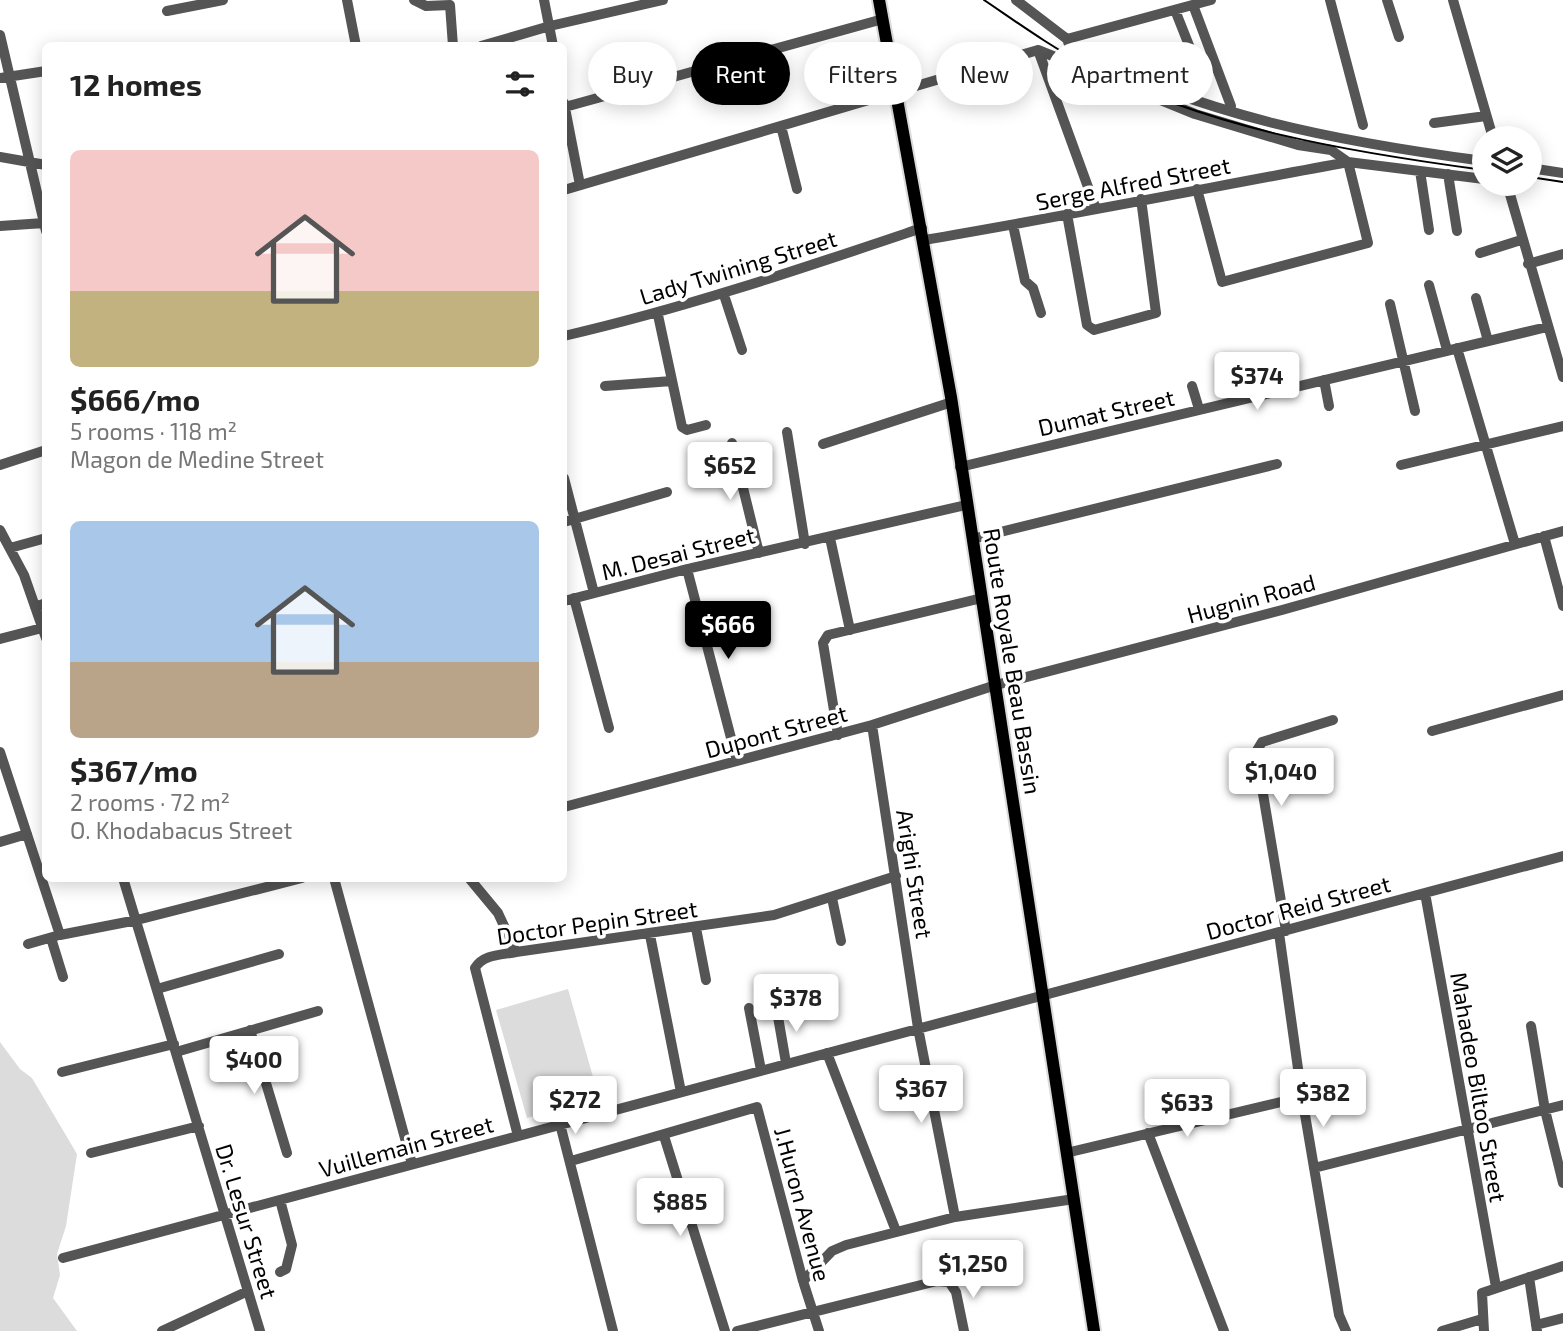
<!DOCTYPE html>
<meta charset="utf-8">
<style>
body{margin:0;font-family:"Exo 2",sans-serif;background:#f6f6f6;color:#222;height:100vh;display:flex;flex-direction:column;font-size:26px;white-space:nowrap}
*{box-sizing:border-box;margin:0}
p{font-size:23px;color:#767676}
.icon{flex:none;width:38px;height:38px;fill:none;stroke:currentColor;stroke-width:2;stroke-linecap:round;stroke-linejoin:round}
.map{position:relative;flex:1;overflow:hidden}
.drawer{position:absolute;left:42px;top:42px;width:525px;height:840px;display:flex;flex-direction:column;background:#fff;border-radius:10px;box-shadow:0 4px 18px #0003}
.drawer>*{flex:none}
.top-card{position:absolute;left:588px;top:42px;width:665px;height:63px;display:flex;gap:14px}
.fabs{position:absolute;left:1472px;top:126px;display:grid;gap:14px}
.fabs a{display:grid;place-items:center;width:70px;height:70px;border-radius:50%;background:#fff;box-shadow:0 4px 18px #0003;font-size:35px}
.price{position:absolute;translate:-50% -60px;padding:0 16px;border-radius:7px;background:#fff;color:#222;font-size:23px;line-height:46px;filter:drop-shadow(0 2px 4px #0008)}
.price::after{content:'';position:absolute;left:50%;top:42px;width:21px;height:16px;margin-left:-10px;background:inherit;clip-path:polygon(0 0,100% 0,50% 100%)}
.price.active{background:#000;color:#fff}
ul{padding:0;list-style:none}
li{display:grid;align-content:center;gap:14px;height:371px;padding:0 28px}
li span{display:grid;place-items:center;height:217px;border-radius:10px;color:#555}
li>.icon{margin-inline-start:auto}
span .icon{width:126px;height:126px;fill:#fffc;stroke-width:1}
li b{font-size:30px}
h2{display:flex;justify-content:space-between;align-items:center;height:84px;padding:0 28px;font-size:30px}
.pill{padding:0 24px;border-radius:32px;background:#fff;box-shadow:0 4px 18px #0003;font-size:24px;line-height:63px}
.pill.active{background:#000;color:#fff}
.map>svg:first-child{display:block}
.green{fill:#dcdcdc}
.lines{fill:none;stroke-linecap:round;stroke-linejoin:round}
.major-casing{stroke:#dbdbdb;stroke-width:16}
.minor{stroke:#555;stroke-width:10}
.major{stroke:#000;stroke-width:12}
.tram{stroke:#000;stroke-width:2}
.labels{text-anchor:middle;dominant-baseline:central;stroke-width:7;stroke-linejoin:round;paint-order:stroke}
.street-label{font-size:23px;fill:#000;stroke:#fff}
</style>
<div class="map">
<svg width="1563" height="1331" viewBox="0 0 1563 1331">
<rect width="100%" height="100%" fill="#fff"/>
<path class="green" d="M568,989l31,109 -72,20 -31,-108z
M0,1042l20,27 12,9 45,76 -11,72 -9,28 3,21 -7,23 24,33h-77z
M1004,1250l5,21 -34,8 -6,-22z"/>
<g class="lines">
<defs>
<path id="major" d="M879,0l72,397 143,934"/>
</defs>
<use href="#major" class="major-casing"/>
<path class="minor" d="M347,0l9,46
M414,0l12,6 24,-1 3,41
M544,0l9,46
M1016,0l51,39 3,8c130,69 270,95 414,114
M1330,0l33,125
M1387,0l12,37
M1453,0l40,138
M1193,5l38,101
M1175,10l19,48
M167,11l56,-11
M0,35l46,196
M1067,39l144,-39
M481,46l69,-20 113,-26
M1038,50l157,64 103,31 33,5 17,12 136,17
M1038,50l58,159
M0,78l46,-7
M564,103l16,82
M565,107l318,-88
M1434,123l52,-7
M781,126l16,63
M0,157l46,8
M1530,168l33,5
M1420,171l9,59
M1448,174l9,57
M1507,184l56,193
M564,190l474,-140
M1067,214l20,111 7,5 62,-17 -15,-114
M1013,225l12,56 8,7 8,25
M0,226l44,-3
M924,240c142,-24 283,-52 424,-78l20,81 -146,39 -25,-93
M1480,253l41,-13
M1528,264l35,-10
M1429,285l18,65
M724,295l18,55
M1476,298l12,43
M1390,304l25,107
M658,315l24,112 5,3 19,-5
M564,336c122,-28 239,-68 358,-108
M1457,348l58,196
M1324,380l5,26
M605,386l67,-5
M1192,386l7,23
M787,432l18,112
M732,443l27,110
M823,444l129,-42
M0,465l46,-15
M1401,465l162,-39
M960,467l587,-140
M564,478l30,115
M564,522l103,-30
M0,530l24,45 22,63
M1544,536l19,70
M830,538l20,92
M972,539l305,-75
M10,548l36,-10
M687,569l50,192
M574,598l35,130
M564,601l123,-32 279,-64
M35,607l11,-4
M0,639l42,-11
M872,725l46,303 37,189
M1432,731l131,-36
M838,735l-15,-92 5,-8 154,-37
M0,752l60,183 77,-15 165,-42
M564,807l308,-82 124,-40 286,-75 281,-79
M0,842l27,-8
M123,878l137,453
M334,878l78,286
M469,878l29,35 18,39
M1425,893l71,394
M832,898l9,43
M696,928l10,52
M1286,931l-30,-179 6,-10 71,-22
M1279,933l23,164 37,218 7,16
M650,935l31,157
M51,938l12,39
M28,944l28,-8
M157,989l122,-35
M749,1008l12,62
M777,1011l9,52
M1531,1026l14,84 18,73
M250,1030l37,123
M176,1052l142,-41
M827,1053l69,178
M62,1072l112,-28
M560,1124l53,207
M1148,1133l76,198
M518,1136l-43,-168c8,-14 27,-13 41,-16l258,-37 122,-39
M664,1136l61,195
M91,1153l108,-27
M1066,1153l236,-56
M571,1161l186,-54 46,174 16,50
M1314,1168l249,-63
M280,1200l12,45 -6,24 -6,3
M63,1258l1500,-402
M1529,1277l8,54
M803,1281l29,-30 14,-6 109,-28 119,-18
M1536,1325l27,-7
M162,1331l86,-40
M737,1331l200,-50 12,1 7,10 8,39
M1442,1331l40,-12
M1484,1331l-2,-38 81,-27"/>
<use href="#major" class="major"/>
<path class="tram" d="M984,0c34,23 67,47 104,66 122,63 261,86 396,104
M1530,177l33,5"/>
</g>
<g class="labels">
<g class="street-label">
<text transform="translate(1133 183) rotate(-11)">Serge Alfred Street</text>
<text transform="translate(738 267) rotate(-17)">Lady Twining Street</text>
<text transform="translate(1106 412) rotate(-13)">Dumat Street</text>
<text transform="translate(678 553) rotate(-14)">M. Desai Street</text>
<text transform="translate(1251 598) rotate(-15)">Hugnin Road</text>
<text transform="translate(1013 661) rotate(81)">Route Royale Beau Bassin</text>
<text transform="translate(776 731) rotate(-15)">Dupont Street</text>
<text transform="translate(915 874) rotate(81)">Arighi Street</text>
<text transform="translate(1298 907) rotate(-15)">Doctor Reid Street</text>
<text transform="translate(597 922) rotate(-8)">Doctor Pepin Street</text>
<text transform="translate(1479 1087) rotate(80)">Mahadeo Biltoo Street</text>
<text transform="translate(406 1146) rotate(-15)">Vuillemain Street</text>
<text transform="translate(803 1204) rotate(75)">J.Huron Avenue</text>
<text transform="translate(247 1221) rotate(73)">Dr. Lesur Street</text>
</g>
</g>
</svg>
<div class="fabs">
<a><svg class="icon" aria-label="layers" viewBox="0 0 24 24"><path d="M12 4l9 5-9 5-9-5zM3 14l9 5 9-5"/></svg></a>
</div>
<b class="price" style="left:1257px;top:412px">$374</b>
<b class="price" style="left:730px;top:502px">$652</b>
<b class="price active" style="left:728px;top:661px">$666</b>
<b class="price" style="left:1281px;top:808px">$1,040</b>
<b class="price" style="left:796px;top:1034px">$378</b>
<b class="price" style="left:254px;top:1096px">$400</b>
<b class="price" style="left:921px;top:1125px">$367</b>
<b class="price" style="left:1323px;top:1129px">$382</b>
<b class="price" style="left:575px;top:1136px">$272</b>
<b class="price" style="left:1187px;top:1139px">$633</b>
<b class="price" style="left:680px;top:1238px">$885</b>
<b class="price" style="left:973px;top:1300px">$1,250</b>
<div class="top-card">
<a class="pill">Buy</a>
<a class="pill active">Rent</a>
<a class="pill">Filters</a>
<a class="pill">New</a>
<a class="pill">Apartment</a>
</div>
<section class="drawer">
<h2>12 homes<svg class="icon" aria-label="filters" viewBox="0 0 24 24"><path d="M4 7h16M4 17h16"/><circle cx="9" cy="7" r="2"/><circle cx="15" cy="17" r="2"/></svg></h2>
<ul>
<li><span style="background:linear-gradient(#f6c9c9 65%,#c2b280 0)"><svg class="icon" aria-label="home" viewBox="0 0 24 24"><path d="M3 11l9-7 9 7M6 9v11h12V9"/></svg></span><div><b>$666/mo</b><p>5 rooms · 118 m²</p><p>Magon de Medine Street</p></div></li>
<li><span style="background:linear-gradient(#a9c7e8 65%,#b9a48a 0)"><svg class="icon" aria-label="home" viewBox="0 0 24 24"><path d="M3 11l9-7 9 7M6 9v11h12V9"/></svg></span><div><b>$367/mo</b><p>2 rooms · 72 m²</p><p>O. Khodabacus Street</p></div></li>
</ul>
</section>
</div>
